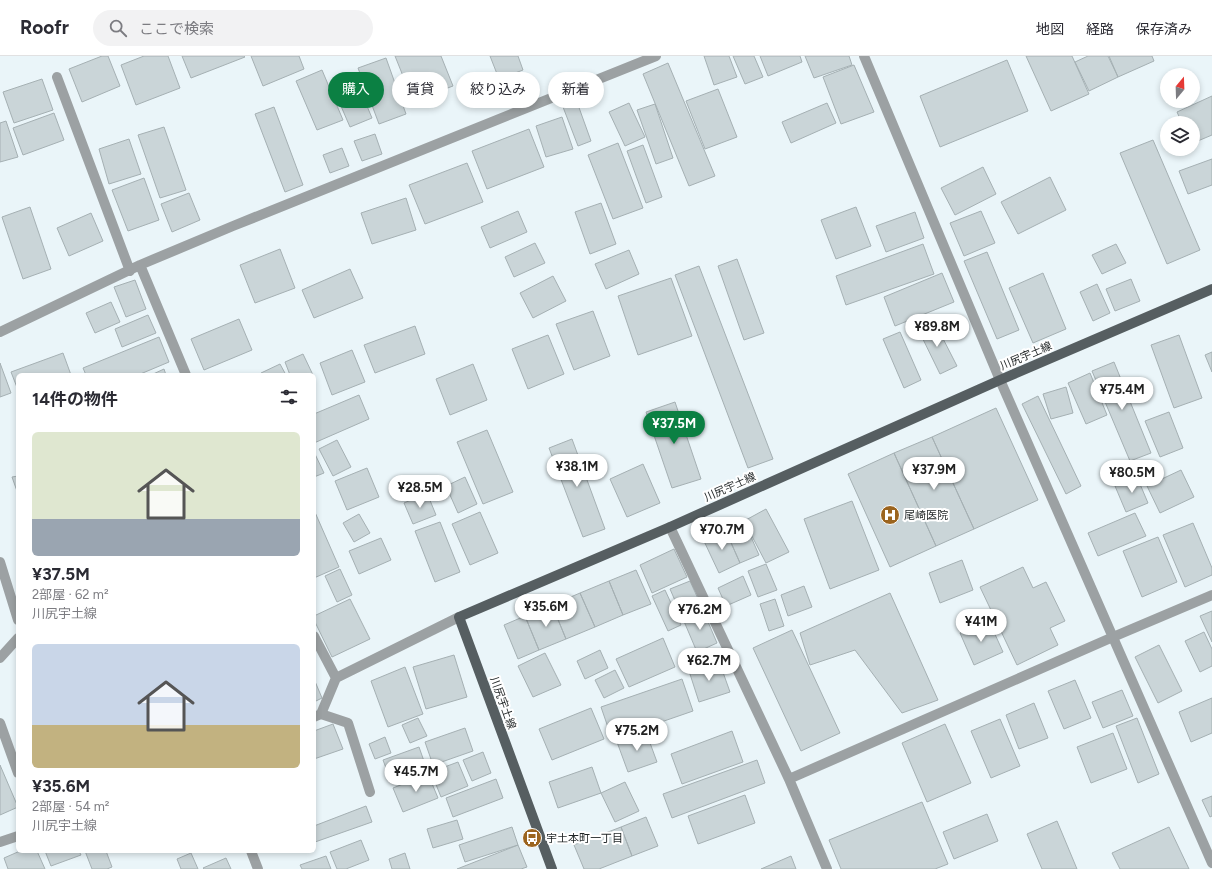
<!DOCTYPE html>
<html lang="ja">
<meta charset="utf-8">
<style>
body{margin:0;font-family:Figtree,"Noto Sans JP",sans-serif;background:#f2f2f3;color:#2b2b33;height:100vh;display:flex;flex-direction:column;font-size:15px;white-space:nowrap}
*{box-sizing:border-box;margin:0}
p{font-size:13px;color:#7c7c81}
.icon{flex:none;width:22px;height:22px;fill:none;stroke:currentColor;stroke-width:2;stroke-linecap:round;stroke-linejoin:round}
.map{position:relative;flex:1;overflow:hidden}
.side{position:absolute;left:16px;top:317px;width:300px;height:480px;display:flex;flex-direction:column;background:#fff;border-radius:6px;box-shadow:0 2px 6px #0003}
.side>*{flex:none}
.banner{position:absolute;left:328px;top:16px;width:380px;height:36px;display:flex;gap:8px}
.needle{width:26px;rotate:19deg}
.controls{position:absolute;left:1160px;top:12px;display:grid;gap:8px}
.controls a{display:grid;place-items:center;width:40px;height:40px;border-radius:50%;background:#fff;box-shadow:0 2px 6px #0003;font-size:20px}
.price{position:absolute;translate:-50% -34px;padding:0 9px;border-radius:14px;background:#fff;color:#222;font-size:13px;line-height:26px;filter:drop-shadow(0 1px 2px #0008)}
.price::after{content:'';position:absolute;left:50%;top:24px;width:12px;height:9px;margin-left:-6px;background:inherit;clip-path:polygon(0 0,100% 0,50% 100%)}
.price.selected{background:#0b8043;color:#fff}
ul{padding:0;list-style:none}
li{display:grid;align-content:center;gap:8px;height:212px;padding:0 16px}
li span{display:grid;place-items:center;height:124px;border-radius:6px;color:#555}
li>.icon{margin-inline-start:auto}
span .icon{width:72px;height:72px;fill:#fffc;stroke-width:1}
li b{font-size:17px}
h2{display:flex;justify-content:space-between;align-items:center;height:48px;padding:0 16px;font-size:17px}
.pill{padding:0 14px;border-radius:18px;background:#fff;box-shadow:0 2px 6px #0003;font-size:14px;line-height:36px}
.pill.selected{background:#0b8043;color:#fff}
header{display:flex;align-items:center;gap:24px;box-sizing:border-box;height:56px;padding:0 20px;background:#fff;border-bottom:1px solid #e1e1e2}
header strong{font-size:19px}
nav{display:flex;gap:22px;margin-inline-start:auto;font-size:14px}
.search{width:280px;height:36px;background:#f2f2f3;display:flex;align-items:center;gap:10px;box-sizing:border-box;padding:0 14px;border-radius:22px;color:#7c7c81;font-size:15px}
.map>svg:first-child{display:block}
.building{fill:#cad5d8;stroke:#a5b0b3}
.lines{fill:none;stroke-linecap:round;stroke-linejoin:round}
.minor{stroke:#9ca1a3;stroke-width:10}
.major{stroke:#565e61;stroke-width:10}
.labels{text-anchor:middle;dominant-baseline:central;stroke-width:4;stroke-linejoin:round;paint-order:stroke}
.street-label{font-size:11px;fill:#1f2425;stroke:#fff}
.poi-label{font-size:11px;fill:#1f2425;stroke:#fff;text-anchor:start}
</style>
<header>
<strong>Roofr</strong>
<div class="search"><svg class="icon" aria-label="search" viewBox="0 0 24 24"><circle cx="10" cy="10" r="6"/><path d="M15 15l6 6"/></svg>ここで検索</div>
<nav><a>地図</a><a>経路</a><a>保存済み</a></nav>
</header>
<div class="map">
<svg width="1212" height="813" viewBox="0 0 1212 813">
<rect width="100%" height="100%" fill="#eaf5f9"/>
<path class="building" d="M102,0h6l12,30 -38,16 -13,-33z
M144,0h24l12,32 -44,17 -15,-40z
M182,0h62l1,1 -54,21z
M251,0h48l5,13 -41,17z
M395,0h46l12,30 -40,15z
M490,0h28l5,14 -24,9z
M704,0h25l8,21 -23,8z
M733,0h21l9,21 -18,7z
M760,0h40l2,6 -34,14z
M805,0h44l3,9 -38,13z
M1026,0h46l17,38 -38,17z
M1088,0h20l10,21 -29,14 -14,-29z
M1109,0h43l2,5 -36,16z
M386,2l20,56 -27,10 -21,-56z
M1007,4l21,51 -88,36 -20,-51z
M668,7l47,113 -26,10 -46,-112z
M854,9l20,47 -33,12 -18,-47z
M322,14l21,50 -26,10 -21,-49z
M353,17l19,45 -22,9 -19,-44z
M42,23l11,31 -39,13 -11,-31z
M718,33l19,48 -32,12 -19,-48z
M1212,40v39l-19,8v-20h-11l-5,-11z
M577,46l14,39 -13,5 -15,-39z
M629,47l16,34 -20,9 -16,-34z
M827,47l9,20 -45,20 -9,-21z
M655,48l18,54 -17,6 -19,-54z
M274,51l29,78 -18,7 -30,-78z
M54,57l10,27 -41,15 -10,-27z
M562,61l11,32 -27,8 -10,-31z
M6,65l12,36 -18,5v-39z
M164,71l22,63 -26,8 -22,-63z
M529,73l15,38 -57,22 -15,-38z
M375,78l7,20 -20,7 -8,-20z
M129,83l12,35 -32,10 -10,-35z
M1153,84l47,110 -33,14 -47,-111z
M618,87l25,65 -30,11 -25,-64z
M643,89l19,52 -16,6 -19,-52z
M342,92l7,18 -19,7 -7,-18z
M1212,103v26l-24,9 -9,-23z
M467,107l16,39 -58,22 -16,-39z
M983,111l13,27 -41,21 -14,-27z
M1050,121l16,33 -48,24 -17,-32z
M144,122l15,42 -31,11 -16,-41z
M189,137l11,27 -28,12 -11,-28z
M406,142l10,32 -44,14 -11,-31z
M601,147l15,41 -26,10 -15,-42z
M30,151l21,62 -28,10 -21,-62z
M856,151l15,39 -35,13 -15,-39z
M518,155l9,21 -37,16 -9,-21z
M981,155l14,32 -31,13 -14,-33z
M915,156l9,26 -38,14 -10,-26z
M91,157l12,28 -34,15 -12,-28z
M535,187l10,20 -31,14 -9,-20z
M923,188l11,30 -88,31 -10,-29z
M1116,188l10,19 -24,11 -10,-19z
M280,193l15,39 -40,15 -15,-38z
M629,194l10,24 -33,15 -11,-25z
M987,196l32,78 -22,9 -33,-78z
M737,203l27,74 -20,7 -26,-74z
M699,210l74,193 -25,9 -73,-193z
M350,213l13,29 -49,20 -12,-28z
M942,217l12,29 -59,24 -11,-29z
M1043,217l23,56 -33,14 -24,-55z
M553,220l13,25 -33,17 -13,-25z
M671,222l21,58 -54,19 -20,-59z
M1131,223l9,22 -25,10 -9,-22z
M135,224l11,29 -20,8 -12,-30z
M1097,228l13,29 -17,8 -13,-29z
M111,246l9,20 -25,11 -9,-20z
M593,255l17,45 -36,14 -18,-46z
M148,259l8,18 -34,14 -7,-18z
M239,263l13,31 -48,20 -13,-31z
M934,265l23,45 -17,8 -22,-45z
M415,270l10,28 -50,19 -11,-28z
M900,276l21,48 -17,8 -21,-49z
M548,279l16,39 -36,15 -16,-40z
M1179,279l23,63 -28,10 -23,-63z
M159,281l10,25 -31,13h-52l-3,-7z
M352,294l13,32 -33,13 -12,-32z
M1212,296v20l-7,-17z
M63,297l8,22h-53v15l-7,-18z
M303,298l10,21h-23l-5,-13z
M1114,306l37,91 -21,8 -38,-90z
M0,307l11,30 -11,4z
M280,308l6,11h-24l-1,-2z
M473,308l14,36 -37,15 -14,-36z
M164,313l2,6h-15z
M1090,317l17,42 -21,9 -18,-41z
M1066,331l7,26 -22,6 -8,-25z
M359,339l10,24 -55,24v-29z
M1038,340l43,90 -15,8 -44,-90z
M675,346l26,77 -29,9 -26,-76z
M996,352l42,92 -64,29 -42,-92z
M1169,356l14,36 -23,9 -15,-36z
M487,374l26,62 -30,12 -26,-62z
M932,381l42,92 -38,17 -42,-93z
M572,383l33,90 -22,8 -34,-89z
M337,384l14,27 -18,9 -14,-27z
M314,396l10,21 -10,4z
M894,397l42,93 -46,21 -42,-93z
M643,408l17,39 -33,14 -17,-38z
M367,412l12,29 -32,13 -12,-29z
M1181,414l13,27 -34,16 -13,-27z
M18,420v18l-6,-17z
M465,421l12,27 -19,9 -12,-27z
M1137,421l11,26 -22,9 -11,-26z
M427,437l9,22 -23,9 -9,-21z
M852,445l27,69 -49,19 -26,-70z
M766,453l23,43 -23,11 -22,-42z
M314,454l25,57 -25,11z
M480,456l18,41 -28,12 -18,-41z
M1135,457l11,23 -48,20 -10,-23z
M359,458l11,19 -16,9 -11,-19z
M744,465l15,34 -19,8 -15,-34z
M440,466l20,50 -25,10 -20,-51z
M1193,467l19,45v7l-27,12 -22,-52z
M725,473l15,34 -21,10 -16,-34z
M1158,481l19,45 -35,15 -19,-46z
M381,482l10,22 -32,14 -10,-23z
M674,493l13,28 -35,16 -12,-28z
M962,504l11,30 -33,13 -11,-30z
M766,508l11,26 -19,7 -10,-26z
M1023,511l10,21 13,-6 19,39 -15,7 8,17 -41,20 -37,-78z
M340,513l12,26 -15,7 -12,-26z
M636,514l15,34 -28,11 -14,-34z
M743,520l8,19 -25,11 -8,-18z
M609,525l14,34 -28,12 -15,-34z
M690,525l13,29 -20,9 -13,-30z
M804,530l8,21 -24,9 -7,-21z
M665,534l16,35 -13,6 -16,-35z
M580,537l15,34 -29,12 -14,-34z
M890,537l48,107 -36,13 -47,-63 -45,15 -10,-32z
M350,543l20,40 -38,18 -18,-37v-4z
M775,543l9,27 -15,5 -9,-27z
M552,549l14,34 -27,11 -14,-34z
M703,554l14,33 -20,9 -14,-33z
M1212,555v31l-12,-26z
M525,560l14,34 -21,9 -14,-34z
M989,565l14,31 -29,13 -14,-32z
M792,574l48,103 -39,18 -48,-103z
M1204,576l8,17v17l-12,6 -15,-31z
M663,582l12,29 -46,20 -13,-28z
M1159,589l23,46 -24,12 -23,-46z
M600,594l8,18 -23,11 -8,-18z
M545,597l16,32 -28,12 -15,-31z
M454,599l13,42 -41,12 -13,-42z
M719,605l11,31 -31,10 -10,-31z
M405,611l18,47 -35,13 -17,-46z
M615,614l9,18 -20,10 -9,-18z
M314,623l8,19 -8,4z
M682,623l11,32 -81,28 -11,-32z
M1075,624l16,38 -27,11 -16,-38z
M1122,634l11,26 -30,12 -11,-26z
M1212,642v35l-21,9 -12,-30z
M1034,647l14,35 -29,11 -13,-34z
M591,652l13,31 -52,21 -13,-31z
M418,662l9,18 -17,7 -8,-18z
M1137,662l22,56 -21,9 -22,-57z
M1000,663l20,47 -29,12 -20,-47z
M333,668l10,25 -29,10v-28z
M945,668l26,59 -44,19 -25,-59z
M465,672l8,23 -40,14 -8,-23z
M732,675l11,31 -61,22 -11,-30z
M646,676l11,30 -29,10 -11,-30z
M1113,677l14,36 -36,14 -14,-36z
M385,681l6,16 -16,6 -6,-15z
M419,691l6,17 -36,12 -6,-16z
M483,696l8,21 -19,8 -9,-21z
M757,704l8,23 -93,35 -9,-24z
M458,706l10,24 -27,11 -10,-25z
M0,709l18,42 -18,8z
M592,711l9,26 -43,15 -9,-26z
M428,718l10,24 -35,14 -10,-24z
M496,723l7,19 -50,19 -7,-19z
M625,726l14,29 -24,11 -14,-29z
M745,739l10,28 -57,21 -10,-28z
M1212,740v20l-2,1 -8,-17z
M922,746l26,62 -13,5h-94l-12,-29z
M366,750l6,16 -57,20 -1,-16z
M987,758l11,27 -44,18 -11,-27z
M646,761l12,29 -26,10 -11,-29z
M457,764l6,19 -30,9 -6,-19z
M1057,765l20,48h-35l-15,-35z
M512,771l6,18 -53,17 -6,-17z
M621,771l11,29 -33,13h-15l-10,-24z
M1169,771l20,42h-69l-8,-16z
M361,784l8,20 -23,9h-9l-7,-17z
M518,789l9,22 -6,2h-64z
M20,795h17l8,18h-37l-4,-11z
M45,795h34l2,4 -30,11z
M85,795h21l6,16 -5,2h-15z
M191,797l7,16h-17l-4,-10z
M405,797l5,16h-18l-3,-10z
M326,800l5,13h-29l-2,-4z
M791,800l5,13h-35z
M226,802l5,11h-27l-1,-1z"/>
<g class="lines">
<path class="minor" d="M864,0l136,324 212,483
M57,21l73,194
M140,209l46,110
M0,276l140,-67 93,-39 423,-170
M670,471l119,252 38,90
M0,506l18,58
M314,580l22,42
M0,602l18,-20
M321,658l27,9 22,69
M314,661l7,-3 15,-36 123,-61
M0,667l18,50
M789,723l324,-142 99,-42
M0,786l18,-6
M251,795l7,18"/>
<path class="major" d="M552,813l-93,-252 211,-90 330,-147 212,-91"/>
</g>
<defs>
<symbol id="hospital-disc" viewBox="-11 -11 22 22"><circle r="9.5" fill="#9b641e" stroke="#fff"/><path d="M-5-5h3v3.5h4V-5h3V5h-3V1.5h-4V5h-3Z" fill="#fff"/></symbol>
<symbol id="bus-disc" viewBox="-11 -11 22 22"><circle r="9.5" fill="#9b641e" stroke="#fff"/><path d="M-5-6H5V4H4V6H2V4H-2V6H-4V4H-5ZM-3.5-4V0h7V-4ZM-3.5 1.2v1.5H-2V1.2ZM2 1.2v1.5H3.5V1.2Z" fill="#fff"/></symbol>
</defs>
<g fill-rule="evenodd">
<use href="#hospital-disc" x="879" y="448" width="22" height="22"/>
<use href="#bus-disc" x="521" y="771" width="22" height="22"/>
</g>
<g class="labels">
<g class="street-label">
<text transform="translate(1026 300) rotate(-23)">川尻宇土線</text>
<text transform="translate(730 431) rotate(-24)">川尻宇土線</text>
<text transform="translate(503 647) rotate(70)">川尻宇土線</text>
</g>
<g class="poi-label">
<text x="904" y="459">尾崎医院</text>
<text x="546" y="782">宇土本町一丁目</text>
</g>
</g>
</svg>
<div class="controls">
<a><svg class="needle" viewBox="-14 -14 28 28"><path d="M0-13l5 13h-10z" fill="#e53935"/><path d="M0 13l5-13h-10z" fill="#7c7c81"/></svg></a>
<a><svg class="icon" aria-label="layers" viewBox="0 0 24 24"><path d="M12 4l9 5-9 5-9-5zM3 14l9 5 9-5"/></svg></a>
</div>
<b class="price" style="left:937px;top:292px">¥89.8M</b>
<b class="price" style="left:1122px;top:355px">¥75.4M</b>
<b class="price selected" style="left:674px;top:389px">¥37.5M</b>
<b class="price" style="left:577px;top:432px">¥38.1M</b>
<b class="price" style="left:934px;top:435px">¥37.9M</b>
<b class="price" style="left:1132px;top:438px">¥80.5M</b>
<b class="price" style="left:420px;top:453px">¥28.5M</b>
<b class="price" style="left:722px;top:495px">¥70.7M</b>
<b class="price" style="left:546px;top:572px">¥35.6M</b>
<b class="price" style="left:700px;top:575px">¥76.2M</b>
<b class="price" style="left:981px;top:587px">¥41M</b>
<b class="price" style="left:709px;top:626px">¥62.7M</b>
<b class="price" style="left:637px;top:696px">¥75.2M</b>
<b class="price" style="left:416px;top:737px">¥45.7M</b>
<div class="banner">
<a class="pill selected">購入</a>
<a class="pill">賃貸</a>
<a class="pill">絞り込み</a>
<a class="pill">新着</a>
</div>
<section class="side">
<h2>14件の物件<svg class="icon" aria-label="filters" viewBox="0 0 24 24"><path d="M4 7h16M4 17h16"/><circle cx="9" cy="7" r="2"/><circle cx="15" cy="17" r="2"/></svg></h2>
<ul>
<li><span style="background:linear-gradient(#dfe7d0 70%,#9aa5b1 0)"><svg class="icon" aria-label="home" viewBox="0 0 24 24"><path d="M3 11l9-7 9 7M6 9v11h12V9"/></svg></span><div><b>¥37.5M</b><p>2部屋 · 62 m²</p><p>川尻宇土線</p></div></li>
<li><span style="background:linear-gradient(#c9d6e8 65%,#c2b280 0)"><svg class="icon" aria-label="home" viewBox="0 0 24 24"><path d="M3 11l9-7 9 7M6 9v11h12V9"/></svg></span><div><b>¥35.6M</b><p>2部屋 · 54 m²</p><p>川尻宇土線</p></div></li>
</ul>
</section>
</div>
